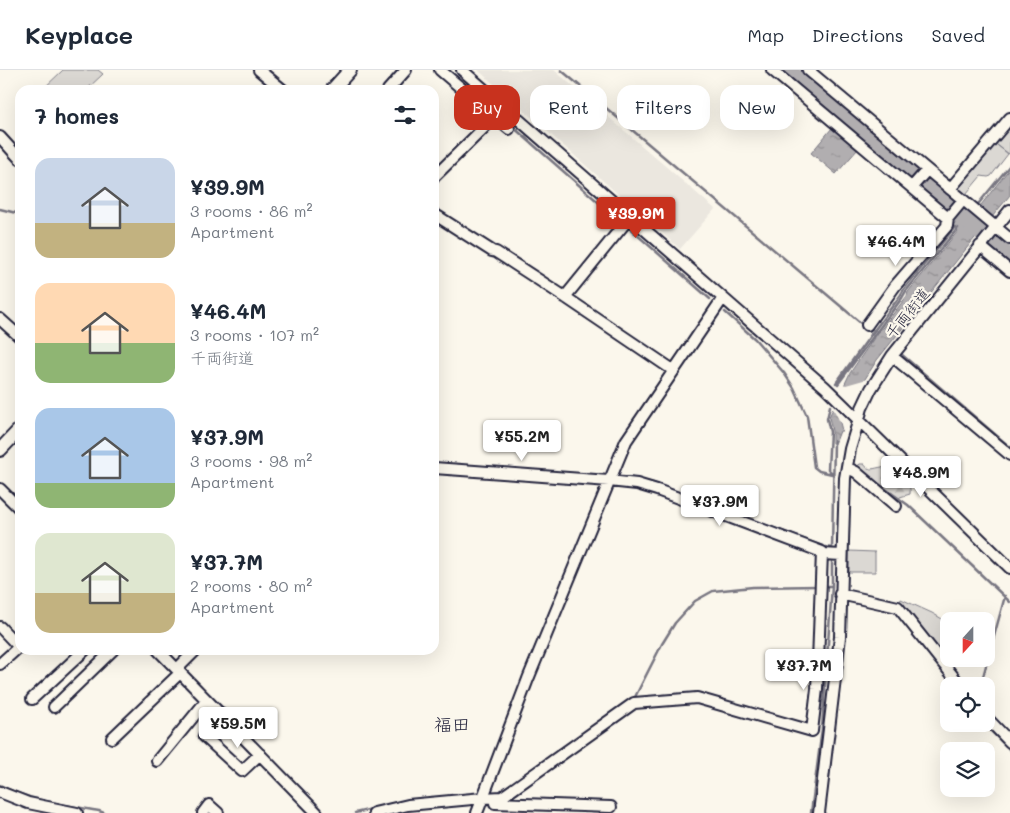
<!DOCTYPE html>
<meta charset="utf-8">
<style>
body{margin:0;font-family:Mali,"Klee One",sans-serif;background:#f2f2f3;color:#1f2937;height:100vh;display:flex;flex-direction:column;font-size:19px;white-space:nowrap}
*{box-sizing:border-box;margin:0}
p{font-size:16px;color:#747a83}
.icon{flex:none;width:28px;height:28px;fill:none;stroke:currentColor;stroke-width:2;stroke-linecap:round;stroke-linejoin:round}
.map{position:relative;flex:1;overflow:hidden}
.side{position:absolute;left:15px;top:15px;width:424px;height:570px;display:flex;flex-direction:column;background:#fff;border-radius:15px;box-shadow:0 5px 20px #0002}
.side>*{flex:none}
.top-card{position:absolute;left:454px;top:15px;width:475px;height:45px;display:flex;gap:10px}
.needle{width:32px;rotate:201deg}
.controls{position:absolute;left:940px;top:542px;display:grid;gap:10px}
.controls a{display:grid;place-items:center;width:55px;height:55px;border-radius:10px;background:#fff;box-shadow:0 5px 20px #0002;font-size:25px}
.price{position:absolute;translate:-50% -42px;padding:0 11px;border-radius:5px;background:#fff;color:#222;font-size:16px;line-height:32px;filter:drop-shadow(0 1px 2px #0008)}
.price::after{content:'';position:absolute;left:50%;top:30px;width:15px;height:11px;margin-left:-8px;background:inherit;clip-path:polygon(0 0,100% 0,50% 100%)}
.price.current{background:#c8321e;color:#fff}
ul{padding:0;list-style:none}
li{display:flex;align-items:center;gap:15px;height:125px;padding:0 20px}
li span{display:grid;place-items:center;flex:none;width:140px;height:100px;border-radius:15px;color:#555}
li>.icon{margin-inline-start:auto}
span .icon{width:60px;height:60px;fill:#fffc;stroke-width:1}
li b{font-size:21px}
h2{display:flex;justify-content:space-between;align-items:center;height:60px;padding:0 20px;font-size:21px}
.tag{padding:0 18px;border-radius:15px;background:#fff;box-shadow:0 5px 20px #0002;font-size:18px;line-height:45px}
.tag.current{background:#c8321e;color:#fff}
header{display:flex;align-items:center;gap:30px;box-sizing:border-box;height:70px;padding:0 25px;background:#fff;border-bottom:1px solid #e0e1e3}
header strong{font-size:24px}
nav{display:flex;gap:28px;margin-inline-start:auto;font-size:18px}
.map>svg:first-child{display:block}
.built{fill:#ebe7df}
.green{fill:#dbd8d3;stroke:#7e7d87}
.forest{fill:url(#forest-firs);stroke:#7e7d87}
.water{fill:url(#water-ripples);stroke:#787681}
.pier{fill:#fbf7ec}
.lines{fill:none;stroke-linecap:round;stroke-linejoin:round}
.stream{stroke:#787681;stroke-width:2.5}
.river{stroke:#b1aeb0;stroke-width:16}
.minor-casing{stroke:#22223b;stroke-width:14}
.major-casing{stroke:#22223b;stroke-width:16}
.minor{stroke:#fbf7ec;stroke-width:10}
.major{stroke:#fbf7ec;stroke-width:12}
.labels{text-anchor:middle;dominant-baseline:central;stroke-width:4.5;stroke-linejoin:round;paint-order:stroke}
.street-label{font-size:15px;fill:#22223b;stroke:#fbf7ec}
.quarter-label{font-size:18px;fill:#22223b;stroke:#fbf7ec}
</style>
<header>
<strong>Keyplace</strong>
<nav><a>Map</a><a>Directions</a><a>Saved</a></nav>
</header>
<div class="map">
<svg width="1010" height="743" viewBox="0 0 1010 743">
<defs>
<pattern id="forest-firs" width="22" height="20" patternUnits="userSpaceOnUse" patternTransform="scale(1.25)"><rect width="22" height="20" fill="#dbd8d3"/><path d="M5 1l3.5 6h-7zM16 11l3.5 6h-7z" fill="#bcb9b6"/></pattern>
<pattern id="water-ripples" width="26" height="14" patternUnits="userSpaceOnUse" patternTransform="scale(1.25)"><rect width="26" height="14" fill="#b1aeb0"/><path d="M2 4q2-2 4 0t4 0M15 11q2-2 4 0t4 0" fill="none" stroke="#908d90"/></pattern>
</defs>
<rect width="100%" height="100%" fill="#fbf7ec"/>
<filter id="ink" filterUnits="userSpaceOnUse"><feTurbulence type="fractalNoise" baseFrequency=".02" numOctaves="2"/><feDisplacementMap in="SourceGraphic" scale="10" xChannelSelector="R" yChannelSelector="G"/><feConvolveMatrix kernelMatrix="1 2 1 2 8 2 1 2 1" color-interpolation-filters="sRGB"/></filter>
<g filter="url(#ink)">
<path class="built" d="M478,0h76l161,139 -35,40z"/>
<path class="green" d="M63,0h35l5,4 -17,16h-44z
M1010,53v29l-1,2 -12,-9 11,9 -17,22 -3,1 -7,-1 -15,18 -9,-7z
M849,481l26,1v20h-26z
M901,529l31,14 17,10v36h2l-1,6 -51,-61z"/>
<path class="forest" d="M860,394h4c5,8 10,4 18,3l8,9v4l8,-6c9,5 13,10 12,20l-10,3 -2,4 -3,-1 -1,-4 -37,-25 -1,-4z"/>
<path class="water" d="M832,58l26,21 -22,25 -25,-21z
M1010,98v27l-40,49 -93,116 -12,19 -25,43 2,9h-2l-5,13 -3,-1v-12l-3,-14 21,-44 24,-35 -6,-8 1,-2 4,1 6,3 28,-36 1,-4 50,-61 -6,-5 13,-15 16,-6z"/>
<path class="pier" d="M867,309l-25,44 1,5 -9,-18 -12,-13 13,-16 11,4z"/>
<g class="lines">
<path class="stream" d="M561,0l302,255
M512,56l110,97
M974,137l5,-4 31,-38
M0,139l20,5
M627,156l83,73
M725,242l30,27 29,34 10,15 13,28 7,51 5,4 13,3
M901,284l109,93
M836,313l37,-51 27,-36 4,-7 51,-62
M838,314l64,-86 4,-7 52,-63
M830,336l-3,13 3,13 -2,37 5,5
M581,404l27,2
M613,406l19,2 21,5 172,64 7,1
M869,407l39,28 102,97
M832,480l2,-109
M823,516h9
M981,616v-2l24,-88
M634,629l28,-55 13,-21 20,-22 18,-10 40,-4 65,-1
M984,654l26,26
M0,715c30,16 65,20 99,26l5,2
M355,743l17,-4
M811,743l11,-84 10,-143v-28"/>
<path class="river" d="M788,0l194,163
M992,172l18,15"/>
<defs>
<path id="minor" d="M259,0l24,20
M440,0l69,59
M462,0l363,317 185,181
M772,0l176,148
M808,0l202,169
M388,20l18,-20
M0,67l20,22
M434,107l71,-70
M912,117l15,-17
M950,119l60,-71
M434,144l58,37 4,1 69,45 108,73
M980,176l30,25
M565,227l65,-80
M0,249l20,18
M867,255l28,-39 52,-60 1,-8 15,-18
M892,286l118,99
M847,399l5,1 4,2 40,34
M0,419l20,20
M822,484l20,1
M840,524l58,13 63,79
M0,557l19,20
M158,580l159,163
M0,594l20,-18
M177,599l19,-19
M32,629l53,-49
M54,637l59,-57
M219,642l-15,24 38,35 18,-17
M986,647l24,25
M112,668l68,-65
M157,691l50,-61
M0,722l28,11 49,10
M495,733l116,4
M203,743l6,-8 9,8
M374,743l34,-8 75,-7 19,-1 132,-94 63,-5 115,33 5,-42 5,-137 -165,-62 -20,-6 -28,-3 -175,-13
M477,743l51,-134 98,-238 97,-143
M819,743l21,-176 5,-159 5,-29 9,-30 3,-11 9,-19 21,-33 118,-146"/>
<path id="major" d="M332,20l18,-20
M0,380l20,-21"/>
</defs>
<use href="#minor" class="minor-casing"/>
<use href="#major" class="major-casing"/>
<use href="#minor" class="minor"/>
<use href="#major" class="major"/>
</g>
</g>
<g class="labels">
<g class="street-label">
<text transform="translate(907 243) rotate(-51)">千両街道</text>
</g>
<g class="quarter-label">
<text x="452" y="654">福田</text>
</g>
</g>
</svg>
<div class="controls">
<a><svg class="needle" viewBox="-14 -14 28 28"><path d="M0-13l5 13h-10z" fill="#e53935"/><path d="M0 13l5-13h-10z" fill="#747a83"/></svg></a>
<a><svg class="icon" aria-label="locate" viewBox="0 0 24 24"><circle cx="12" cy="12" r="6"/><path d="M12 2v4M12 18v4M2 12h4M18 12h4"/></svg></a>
<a><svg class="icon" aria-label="layers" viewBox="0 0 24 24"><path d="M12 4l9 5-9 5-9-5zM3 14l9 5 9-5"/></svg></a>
</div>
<b class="price current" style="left:636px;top:169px">¥39.9M</b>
<b class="price" style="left:896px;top:197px">¥46.4M</b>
<b class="price" style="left:522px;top:392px">¥55.2M</b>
<b class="price" style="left:921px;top:428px">¥48.9M</b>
<b class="price" style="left:720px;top:457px">¥37.9M</b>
<b class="price" style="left:804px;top:621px">¥37.7M</b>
<b class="price" style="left:238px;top:679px">¥59.5M</b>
<div class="top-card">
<a class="tag current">Buy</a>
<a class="tag">Rent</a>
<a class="tag">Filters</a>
<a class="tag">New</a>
</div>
<section class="side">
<h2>7 homes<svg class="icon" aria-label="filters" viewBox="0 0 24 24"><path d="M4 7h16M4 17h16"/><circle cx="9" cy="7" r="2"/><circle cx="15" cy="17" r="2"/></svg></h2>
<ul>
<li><span style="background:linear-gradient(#c9d6e8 65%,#c2b280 0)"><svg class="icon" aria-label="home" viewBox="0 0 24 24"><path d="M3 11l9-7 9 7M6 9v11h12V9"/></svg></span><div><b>¥39.9M</b><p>3 rooms · 86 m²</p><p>Apartment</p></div></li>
<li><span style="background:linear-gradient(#ffd9b3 60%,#8fb573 0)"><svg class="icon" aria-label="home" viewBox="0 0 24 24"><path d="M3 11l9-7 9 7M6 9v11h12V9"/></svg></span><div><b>¥46.4M</b><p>3 rooms · 107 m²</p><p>千両街道</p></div></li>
<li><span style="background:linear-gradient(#a9c7e8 75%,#8fb573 0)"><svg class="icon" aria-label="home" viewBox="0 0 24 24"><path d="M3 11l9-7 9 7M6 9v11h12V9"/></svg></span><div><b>¥37.9M</b><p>3 rooms · 98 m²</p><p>Apartment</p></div></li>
<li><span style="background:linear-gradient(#dfe7d0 60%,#c2b280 0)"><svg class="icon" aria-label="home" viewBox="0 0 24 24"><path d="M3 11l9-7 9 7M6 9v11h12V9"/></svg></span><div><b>¥37.7M</b><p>2 rooms · 80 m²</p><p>Apartment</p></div></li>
</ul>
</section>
</div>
